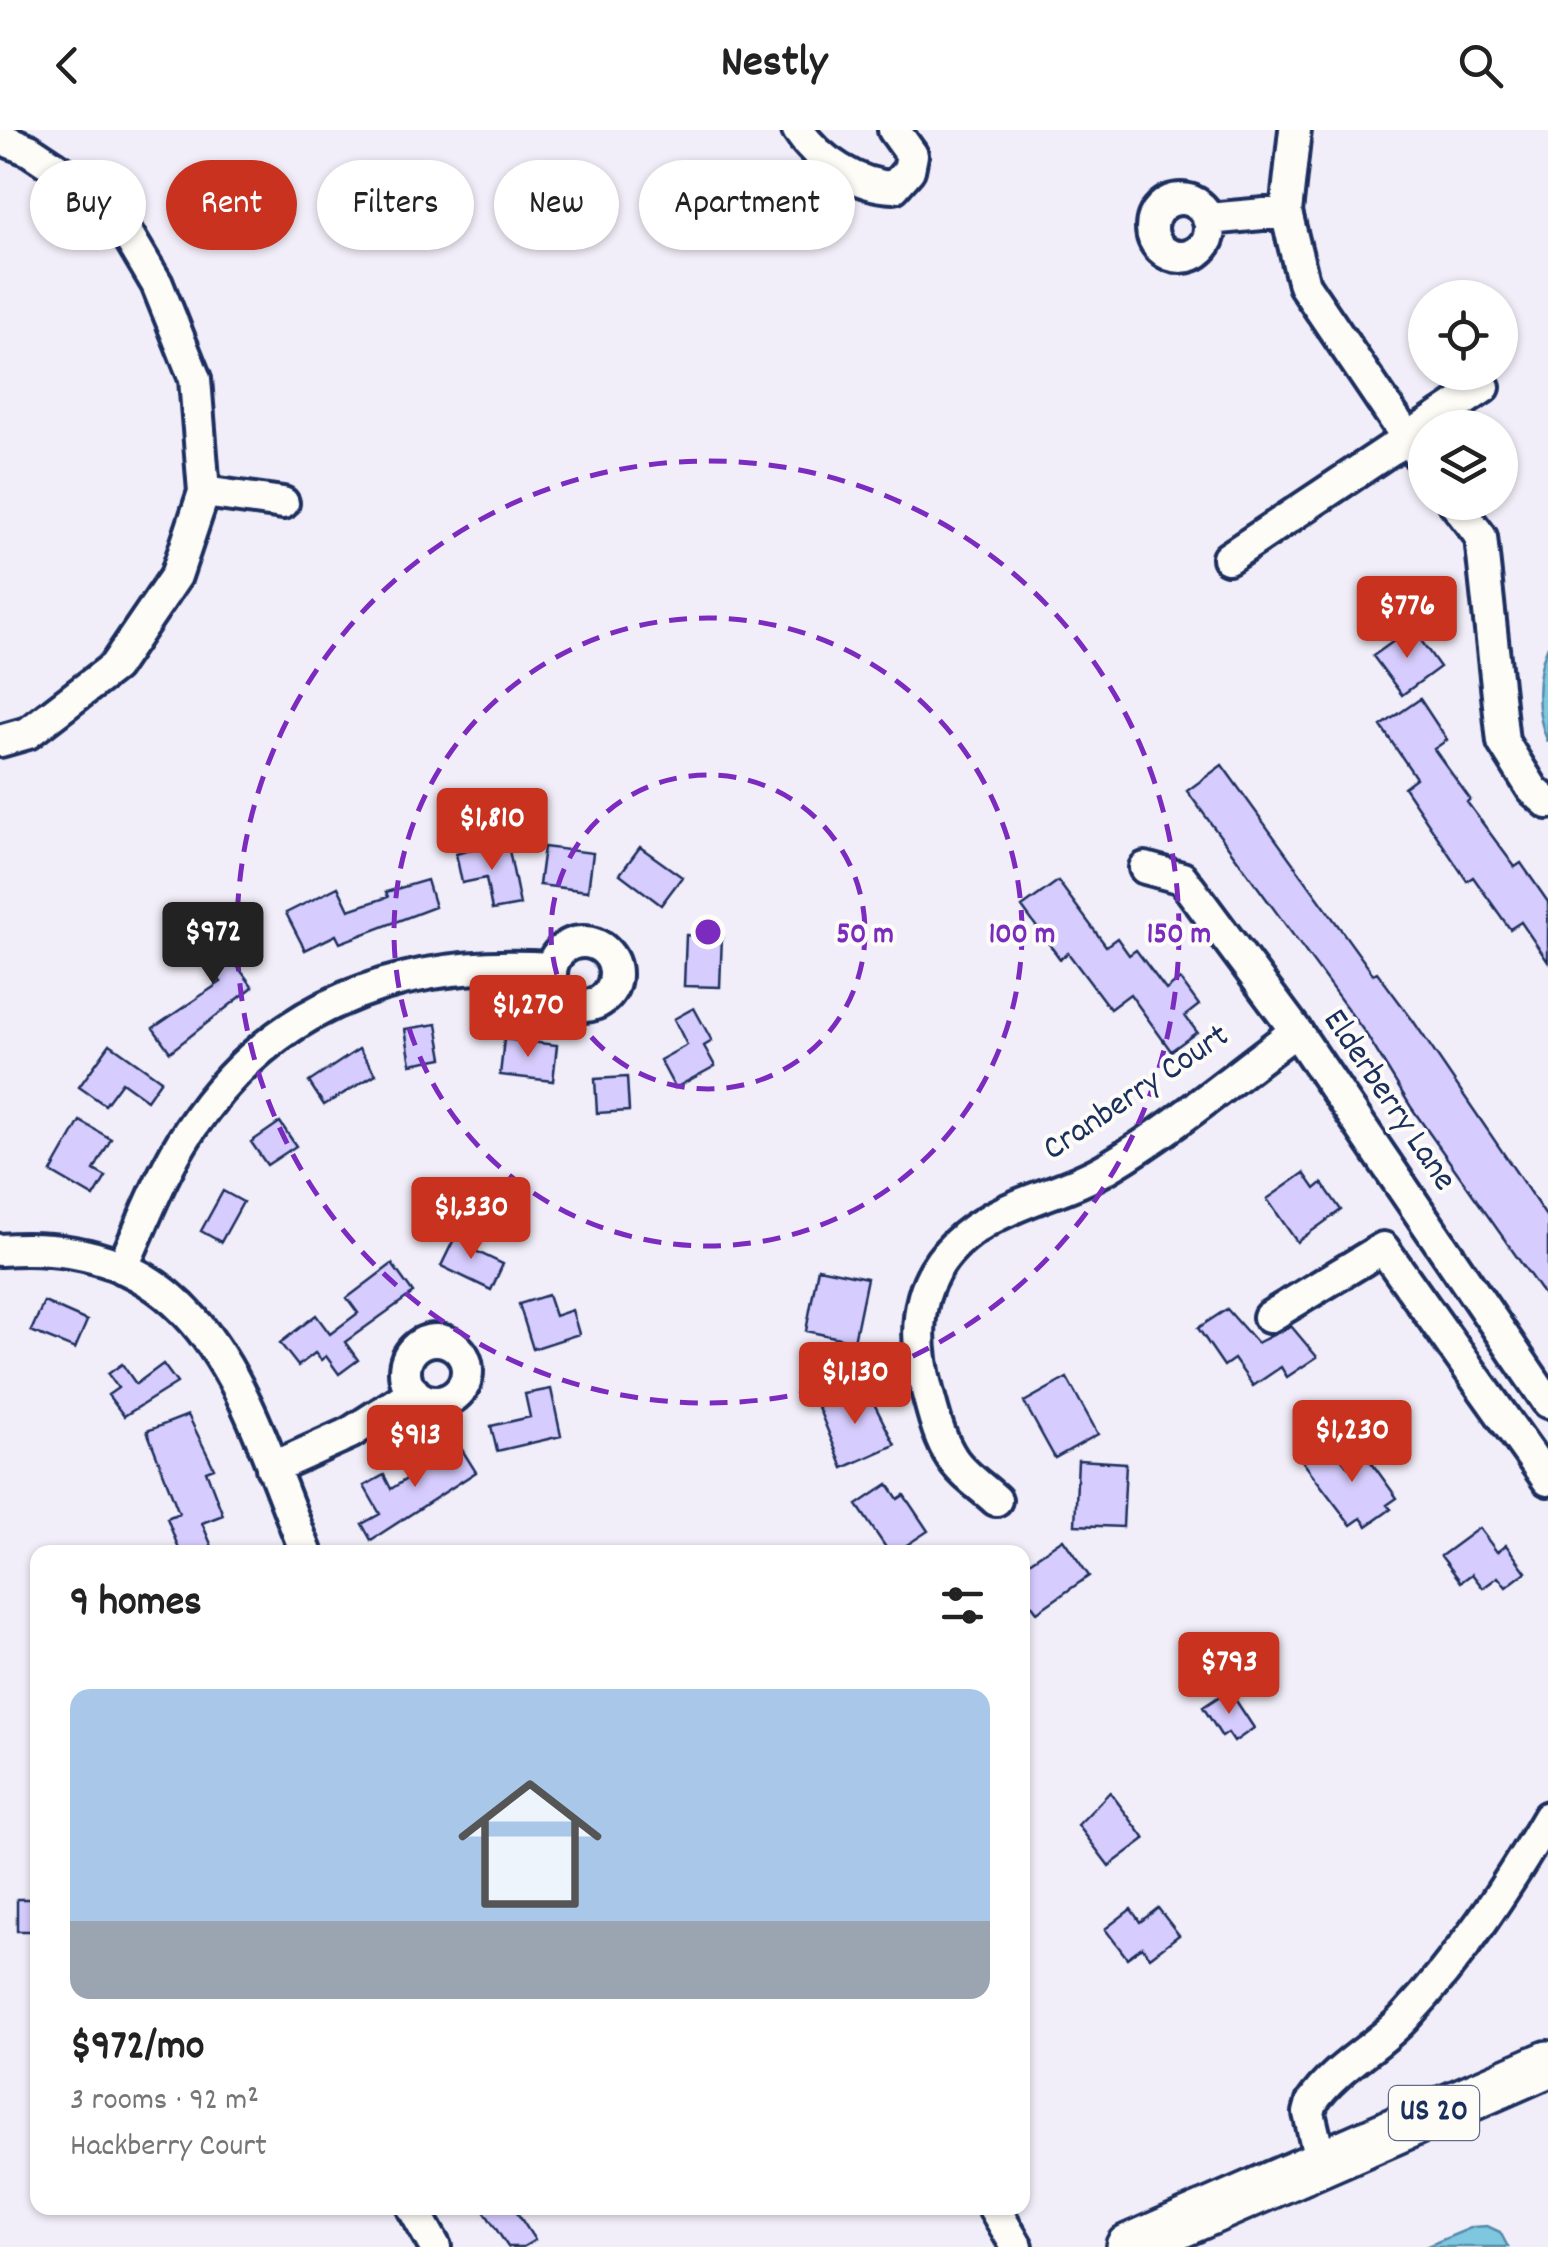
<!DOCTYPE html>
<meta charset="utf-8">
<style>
body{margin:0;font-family:Dekko,sans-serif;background:#f2f2f2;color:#222;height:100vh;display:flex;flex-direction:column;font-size:38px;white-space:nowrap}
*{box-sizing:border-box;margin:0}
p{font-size:32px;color:#767676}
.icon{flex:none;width:55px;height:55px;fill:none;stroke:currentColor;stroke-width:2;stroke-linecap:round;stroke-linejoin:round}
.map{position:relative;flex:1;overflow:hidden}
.side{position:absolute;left:30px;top:1415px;width:1000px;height:670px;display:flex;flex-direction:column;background:#fff;border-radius:20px;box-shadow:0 2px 8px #0004}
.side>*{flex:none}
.guide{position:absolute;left:30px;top:30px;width:1000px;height:90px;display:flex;gap:20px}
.buttons{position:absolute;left:1408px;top:150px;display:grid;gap:20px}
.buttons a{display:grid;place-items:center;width:110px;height:110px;border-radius:50%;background:#fff;box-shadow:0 2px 8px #0004;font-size:50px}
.price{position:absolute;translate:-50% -85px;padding:0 22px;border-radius:10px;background:#c8321e;color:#fff;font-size:32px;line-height:65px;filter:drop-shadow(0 2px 5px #0008)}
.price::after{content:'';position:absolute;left:50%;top:60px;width:30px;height:22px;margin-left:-15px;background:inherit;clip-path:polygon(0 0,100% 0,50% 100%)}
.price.selected{background:#222;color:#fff}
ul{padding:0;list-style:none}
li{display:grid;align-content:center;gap:20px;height:530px;padding:0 40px}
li+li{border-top:2px solid #e0e0e0}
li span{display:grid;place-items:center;height:310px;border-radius:20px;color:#555}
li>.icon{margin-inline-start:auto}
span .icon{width:180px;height:180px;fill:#fffc;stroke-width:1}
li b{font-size:42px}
h2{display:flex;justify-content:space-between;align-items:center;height:120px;padding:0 40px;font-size:42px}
.pill{padding:0 35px;border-radius:45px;background:#fff;box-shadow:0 2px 8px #0004;font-size:35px;line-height:90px}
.pill.selected{background:#c8321e;color:#fff}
header{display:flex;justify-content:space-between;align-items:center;height:130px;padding:0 40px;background:#fff;font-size:45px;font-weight:700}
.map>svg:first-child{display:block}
.water{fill:#7ec7df;stroke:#568aab;stroke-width:2.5}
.building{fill:#d7ccfe;stroke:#1b2f5e;stroke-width:2.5}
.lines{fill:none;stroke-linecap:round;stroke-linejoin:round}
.minor-casing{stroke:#1b2f5e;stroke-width:38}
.highway-casing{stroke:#1b2f5e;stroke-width:52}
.minor{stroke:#fdfcf7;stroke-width:30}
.highway{stroke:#fdfcf7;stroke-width:45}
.ring{fill:none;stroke:#7b2cbf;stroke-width:5;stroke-dasharray:18 12}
.labels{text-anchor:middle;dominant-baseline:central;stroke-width:8;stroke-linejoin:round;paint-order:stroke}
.shield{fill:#fdfcf7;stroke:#5f6c8c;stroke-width:2.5}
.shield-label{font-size:32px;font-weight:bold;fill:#1b2f5e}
.street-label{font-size:35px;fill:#1b2f5e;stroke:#fdfcf7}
.centre{fill:#7b2cbf;stroke:#fdfcf7;stroke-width:5}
.ring-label{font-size:30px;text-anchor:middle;font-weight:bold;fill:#7b2cbf;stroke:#fdfcf7;stroke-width:8;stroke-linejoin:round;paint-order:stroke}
</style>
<header><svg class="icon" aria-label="back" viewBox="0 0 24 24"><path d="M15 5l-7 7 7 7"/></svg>Nestly<svg class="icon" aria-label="search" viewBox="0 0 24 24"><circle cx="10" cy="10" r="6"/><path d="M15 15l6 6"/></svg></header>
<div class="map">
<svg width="1548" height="2117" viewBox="0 0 1548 2117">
<rect width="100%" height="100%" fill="#f2eef9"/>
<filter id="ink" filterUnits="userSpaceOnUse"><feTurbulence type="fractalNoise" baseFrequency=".01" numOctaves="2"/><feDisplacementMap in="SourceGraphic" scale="20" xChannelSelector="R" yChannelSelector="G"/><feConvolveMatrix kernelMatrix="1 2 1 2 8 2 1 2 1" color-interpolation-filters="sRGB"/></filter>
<g filter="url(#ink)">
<path class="water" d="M1548,516v96c-13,-28 -13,-68 0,-96z
M1487,2096l13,6 8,15h-83l48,-20z"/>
<path class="building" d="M1412,498l28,39 -38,28 -29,-39z
M1420,569l27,41 -13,9 36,50 -3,3 48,65 6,-4 27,39v60l-27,-40 -11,7 -37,-52 -6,4 -63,-94 12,-9 -35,-52z
M1222,635l151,209 4,-2 37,50 134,197v82l-137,-194 -45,-73 -179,-243z
M507,710l13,65 -28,5 -6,-32 -24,5 -6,-29z
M544,717l49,6 -5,38 -49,-6z
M640,717l42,30 -21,28 -41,-31z
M427,750l8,27 -95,36 -4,-8 -31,15 -19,-37 52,-26 11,23 39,-13 -2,-5z
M1058,751l48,65 11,-8 12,17 7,-5 30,40 14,-11 19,26 -14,11 12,16 -26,19 -41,-57 -20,15 -42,-56 -8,6 -38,-52z
M240,790l19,26 -24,17 18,24 -83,65 -17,-24 68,-46 -9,-12 6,-4 -15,-19z
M686,805l36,1 -2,51 -36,-1z
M694,878l18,33 -8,5 11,20 -40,22 -15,-28 27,-15 -13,-26z
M437,894l6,34 -32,6 -6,-35z
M504,909l53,6 -4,36 -53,-6z
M110,914l51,36 -14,20 -25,-18 -17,23 -26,-18z
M359,919l17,25 -52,31 -15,-23z
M627,947l2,34 -32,2 -2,-34z
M80,991l31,18 -17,31 12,7 -12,20 -43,-25z
M280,992l16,24 -29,19 -16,-23z
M1304,1043l11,16 7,-6 19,27 -44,32 -30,-43z
M223,1061l20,11 -22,40 -20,-11z
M458,1101l17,9 -4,9 32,15 -12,26 -50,-24z
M392,1134l21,29 -68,49 13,18 -19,14 -13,-18 -5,4 -6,-7 -17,13 -18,-23 36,-28 14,19 28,-21 -11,-15z
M818,1138l49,10 -13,63 -48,-10z
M548,1165l7,21 17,-6 7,24 -46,15 -14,-45z
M44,1172l43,19 -12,28 -44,-18z
M1227,1179l30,34 34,-17 26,31 -30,20 -6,-10 -28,19 -19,-27 -10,7 -26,-38z
M122,1234l14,20 27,-20 14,19 -53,33 -16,-21 10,-7 -10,-14z
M1067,1248l31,56 -43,24 -31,-56z
M865,1256l30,59 -52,23 -25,-61z
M551,1259l10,47 -64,15 -6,-25 39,-9 -5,-23z
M188,1285l26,53 -8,3 17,44 -21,8 11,26 -9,3h-24l-13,-34 12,-5 -32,-82z
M1330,1313l18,24 18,-12 31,43 -10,7 4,4 -24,17 -6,-8 -10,7 -48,-63z
M459,1315l17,27 -105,68 -9,-16 18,-10 -16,-28 20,-11 7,14z
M1078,1330l48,3 -3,64 -48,-2z
M888,1354l10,15 6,-4 24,36 -32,21h-7l-32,-47z
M1479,1398l18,24 9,-7 20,27 -20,15 -8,-10 -15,11 -11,-14 -11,8 -20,-26z
M1063,1409l26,37 -52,36 -15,-20v-25z
M1229,1560l25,38 -20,14 -6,-9 -6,4 -19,-30z
M1110,1662l35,47 -36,27 -31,-41z
M17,1769h19v32h-19z
M1158,1778l21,27 -29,22 -8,-10 -15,11 -22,-29 26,-20 9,13z
M482,2078h32l21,32 -12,7h-15z"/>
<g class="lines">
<defs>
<path id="minor" d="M798,0c20,30 59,56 96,57l15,-17 3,-15 -18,-25
M1295,0l-9,82 18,73 121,179
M0,8l29,12 80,53 48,81 38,95 9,113 -28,84 -62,91 -86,66 -28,8
M1152 98a29 29 0 1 1 58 0a29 29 0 1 1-58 0Z
M1208,89l78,-7
M204,362l79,11
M1454,372l27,35 22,205 30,48 15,13
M1228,428l256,-171
M1145,738l37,10 114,153 252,371
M551 844a32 32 0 1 1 64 0a32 32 0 1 1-64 0Z
M0,1120c207,-15 244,148 306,302
M122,1138c21,-45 39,-95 67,-137 85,-129 214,-173 362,-163
M1269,1187l114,-69 165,232
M405 1241a31 31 0 1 1 62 0a31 31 0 1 1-62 0Z
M272,1338l78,-35 64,-41
M996,1370c-14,-13 -34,-26 -44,-42 -13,-20 -18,-42 -24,-64 -19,-71 -11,-131 57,-172 37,-23 86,-32 125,-56 65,-39 125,-90 186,-135
M1321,2033l-12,-50 3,-11c24,-35 64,-54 92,-84 57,-61 102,-129 144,-201
M413,2078l22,39
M994,2078l23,39"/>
<path id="highway" d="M1129,2117l419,-183"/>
</defs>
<use href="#minor" class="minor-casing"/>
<use href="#highway" class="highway-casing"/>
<use href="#minor" class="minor"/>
<use href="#highway" class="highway"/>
</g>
</g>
<g class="ring">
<circle cx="708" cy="802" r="157"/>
<circle cx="708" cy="802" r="314"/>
<circle cx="708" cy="802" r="471"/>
</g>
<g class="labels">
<rect class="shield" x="1389" y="1956" width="90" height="54" rx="8"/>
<g class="shield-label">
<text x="1434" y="1983">US 20</text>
</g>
<g class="street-label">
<text transform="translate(1137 964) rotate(-34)">Cranberry Court</text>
<text transform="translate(1388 971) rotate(56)">Elderberry Lane</text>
</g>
</g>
<circle cx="708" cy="802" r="15" class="centre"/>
<g class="ring-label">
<text x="865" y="812">50 m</text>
<text x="1022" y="812">100 m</text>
<text x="1179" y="812">150 m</text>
</g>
</svg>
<div class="buttons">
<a><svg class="icon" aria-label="locate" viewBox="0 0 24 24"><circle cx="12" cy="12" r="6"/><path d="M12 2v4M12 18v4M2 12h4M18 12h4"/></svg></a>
<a><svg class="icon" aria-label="layers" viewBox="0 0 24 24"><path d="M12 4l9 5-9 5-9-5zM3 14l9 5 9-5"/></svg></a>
</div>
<b class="price" style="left:1407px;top:531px">$776</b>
<b class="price" style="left:492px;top:743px">$1,810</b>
<b class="price selected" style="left:213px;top:857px">$972</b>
<b class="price" style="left:528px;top:930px">$1,270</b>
<b class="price" style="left:471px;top:1132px">$1,330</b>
<b class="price" style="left:855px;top:1297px">$1,130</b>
<b class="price" style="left:1352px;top:1355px">$1,230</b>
<b class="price" style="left:415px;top:1360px">$913</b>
<b class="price" style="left:1229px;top:1587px">$793</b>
<div class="guide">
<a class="pill">Buy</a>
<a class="pill selected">Rent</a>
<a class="pill">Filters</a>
<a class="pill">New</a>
<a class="pill">Apartment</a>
</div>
<section class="side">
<h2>9 homes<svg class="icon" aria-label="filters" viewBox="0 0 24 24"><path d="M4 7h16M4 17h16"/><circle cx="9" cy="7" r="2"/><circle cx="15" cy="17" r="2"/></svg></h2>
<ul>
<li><span style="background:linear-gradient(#a9c7e8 75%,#9aa5b1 0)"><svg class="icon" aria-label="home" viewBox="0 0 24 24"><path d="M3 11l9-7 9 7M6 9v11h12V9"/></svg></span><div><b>$972/mo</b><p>3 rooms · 92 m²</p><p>Hackberry Court</p></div></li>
</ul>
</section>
</div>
